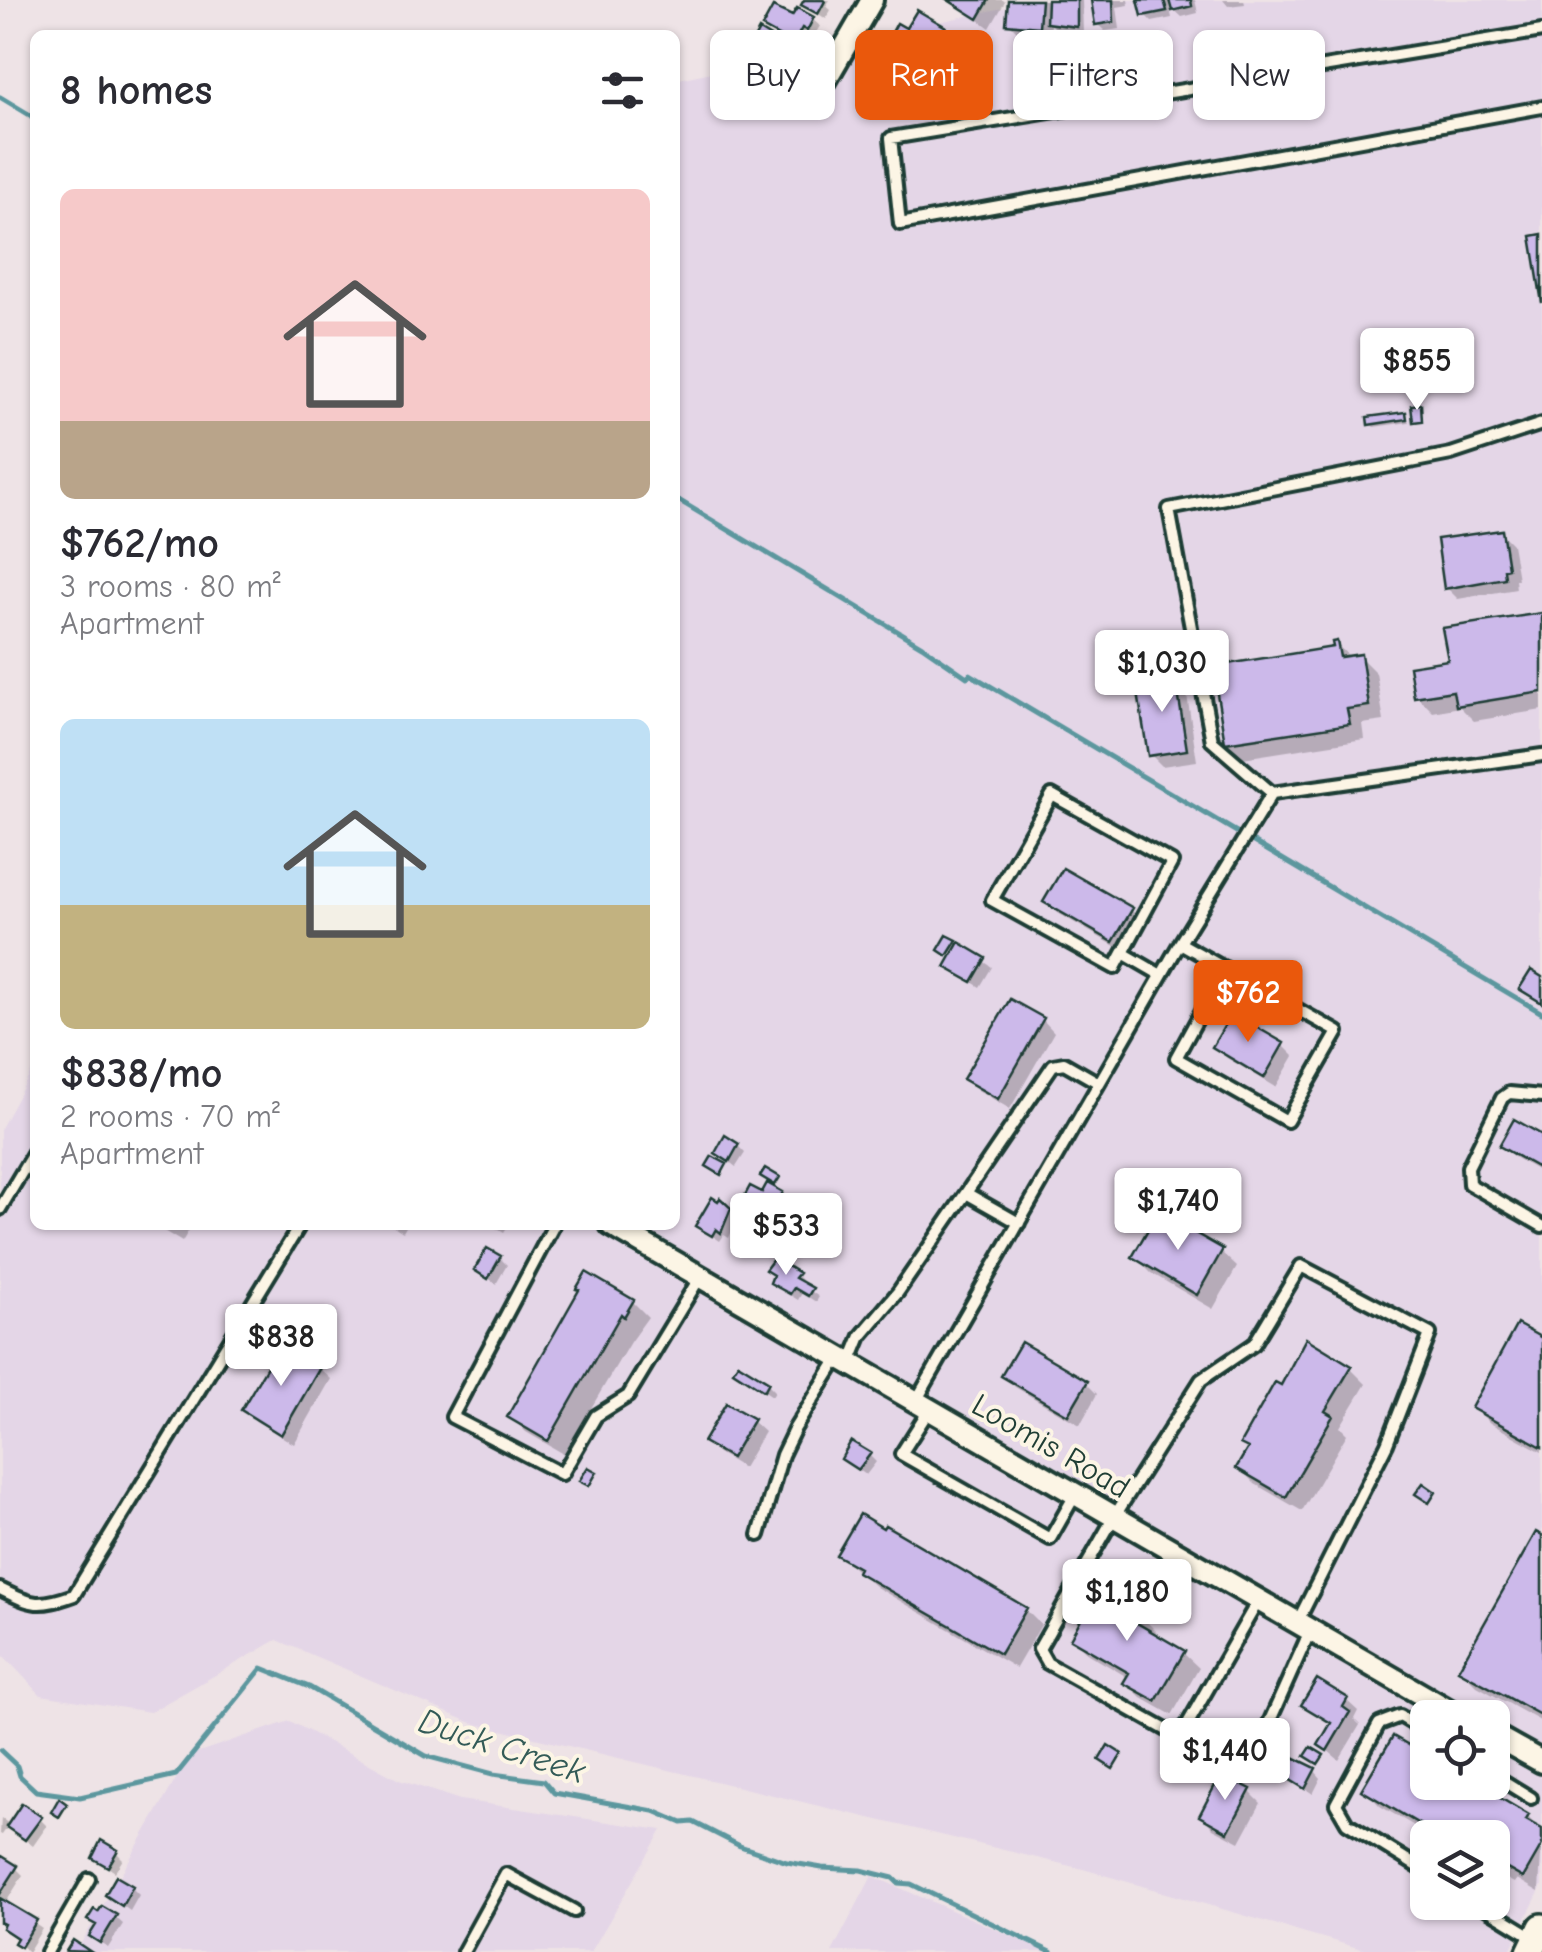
<!DOCTYPE html>
<meta charset="utf-8">
<style>
body{margin:0;font-family:"Comic Neue",sans-serif;background:#f7f7f7;color:#2b2b33;height:100vh;display:flex;flex-direction:column;font-size:38px;white-space:nowrap}
*{box-sizing:border-box;margin:0}
p{font-size:32px;color:#7c7c81}
.icon{flex:none;width:55px;height:55px;fill:none;stroke:currentColor;stroke-width:2;stroke-linecap:round;stroke-linejoin:round}
.map{position:relative;flex:1;overflow:hidden}
.panel{position:absolute;left:30px;top:30px;width:650px;height:1200px;display:flex;flex-direction:column;background:#fff;border-radius:15px;box-shadow:0 2px 8px #0004}
.panel>*{flex:none}
.top-card{position:absolute;left:710px;top:30px;width:680px;height:90px;display:flex;gap:20px}
.controls{position:absolute;left:1410px;top:1700px;display:grid;gap:20px}
.controls a{display:grid;place-items:center;width:100px;height:100px;border-radius:15px;background:#fff;box-shadow:0 2px 8px #0004;font-size:50px}
.price{position:absolute;translate:-50% -85px;padding:0 22px;border-radius:10px;background:#fff;color:#222;font-size:32px;line-height:65px;filter:drop-shadow(0 2px 5px #0008)}
.price::after{content:'';position:absolute;left:50%;top:60px;width:30px;height:22px;margin-left:-15px;background:inherit;clip-path:polygon(0 0,100% 0,50% 100%)}
.price.active{background:#ea580c;color:#fff}
ul{padding:0;list-style:none}
li{display:grid;align-content:center;gap:20px;height:530px;padding:0 30px}
li span{display:grid;place-items:center;height:310px;border-radius:15px;color:#555}
li>.icon{margin-inline-start:auto}
span .icon{width:180px;height:180px;fill:#fffc;stroke-width:1}
li b{font-size:42px}
h2{display:flex;justify-content:space-between;align-items:center;height:120px;padding:0 30px;font-size:42px}
.pill{padding:0 35px;border-radius:15px;background:#fff;box-shadow:0 2px 8px #0004;font-size:35px;line-height:90px}
.pill.active{background:#ea580c;color:#fff}
.map>svg:first-child{display:block}
.built{fill:#e4d6e7;fill-rule:evenodd}
.shadow{fill:#0003}
.lines{fill:none;stroke-linecap:round;stroke-linejoin:round}
.stream{stroke:#5c979e;stroke-width:5}
.building{fill:#ccb9ea;stroke:#1f3d34;stroke-width:2.5}
.service-casing{stroke:#1f3d34;stroke-width:18}
.minor-casing{stroke:#1f3d34;stroke-width:28}
.tertiary-casing{stroke:#1f3d34;stroke-width:32}
.service{stroke:#fcf5e5;stroke-width:10}
.minor{stroke:#fcf5e5;stroke-width:20}
.tertiary{stroke:#fcf5e5;stroke-width:25}
.labels{text-anchor:middle;dominant-baseline:central;stroke-width:8;stroke-linejoin:round;paint-order:stroke}
.street-label{font-size:32px;fill:#1f3d34;stroke:#fcf5e5}
.water-label{font-size:35px;font-style:italic;fill:#335b57;stroke:#fcf5e5}
</style>
<div class="map">
<svg width="1542" height="1952" viewBox="0 0 1542 1952">
<rect width="100%" height="100%" fill="#eee3e6"/>
<filter id="ink" filterUnits="userSpaceOnUse"><feTurbulence type="fractalNoise" baseFrequency=".01" numOctaves="2"/><feDisplacementMap in="SourceGraphic" scale="20" xChannelSelector="R" yChannelSelector="G"/><feConvolveMatrix kernelMatrix="1 2 1 2 8 2 1 2 1" color-interpolation-filters="sRGB"/></filter>
<g filter="url(#ink)">
<path class="built" d="M1039,0h503v1763l-5,10 5,5v108l-33,66h-137l-289,-83 -611,-146 -195,-83 -127,72 -109,-17 -41,-43v-522l35,-65v160h640v-1145zM1428,1718h64v64h-64zM1428,1838h64v64h-64z
M290,1721l109,59 61,20 202,30 -71,122h-515l114,-197z
M872,1876l177,76h-217z"/>
<path class="shadow" d="M806,0h24l-4,6 5,4 -5,9 -22,-15z
M951,0h52l2,2 -15,26z
M1010,0h72l1,33 -27,-4 -5,-5 -1,13 -30,-3 -11,-11z
M1094,0h34l1,5 -12,2 3,22 -15,2 -8,-7z
M1134,0h61l3,13 -16,4 -13,-12 3,13 -20,4 -7,-7 -3,-13z
M1223,0h21l1,4 -17,2z
M812,19l8,7 -6,10 -5,-3 -9,17 -35,-23 28,-7z
M944,29l8,7 -9,15 -20,-11 -7,12 -23,-16z
M751,50l37,1 7,7 -8,13 5,6 -5,8 -15,-9 -8,-7 4,-6z
M1405,415l4,7 -35,5 -3,-3z
M1501,533l11,11 6,35h-3l1,10 -58,10 -11,-11z
M1542,615v95l-68,11 -14,-14 -27,5 -16,-16 34,-34z
M1336,644l15,14 9,-1 16,16 8,48 -22,3 2,15 -121,19 -16,-16 109,-92z
M1174,676l12,12 11,73 -35,5 -11,-11z
M1047,901l84,9 12,12 -18,30 -67,-39z
M955,942l37,25 -12,20 -32,-20 5,-9 -9,-5z
M1043,1020l11,12 -44,77 -32,-19 -12,-11z
M1283,1045l11,11 -18,31 -49,-29 -12,-11z
M1542,1138v35l-28,-16 -12,-12z
M738,1146l7,7 -9,14 -18,-14z
M781,1194l7,7 -10,20 -32,-22z
M720,1202l17,16 -8,20 -5,-3 -4,6 -22,-15z
M154,1225h38l-10,17z
M392,1225h15l-4,7z
M491,1225h18l-5,8z
M1221,1252l16,15 -24,42 -62,-36 -16,-16z
M500,1258l7,7 -11,19 -19,-15z
M768,1270l29,5 7,7 -2,3 17,12 -3,5 -14,-9 -4,7 -18,-11z
M633,1302l15,15 -18,25 -66,112 -38,-22 -16,-16z
M1542,1340v112l-52,-29 -16,-15z
M319,1368l12,11 -37,65 -38,-23 -12,-11z
M1350,1368l16,16 -26,43 7,7 -45,77 -47,-27 -16,-16 11,-18 -7,-7 39,-54z
M736,1371l32,13 7,7 -3,5z
M1004,1375l82,8 11,11 -17,31 -65,-38z
M752,1421l12,11 -21,36 -25,-15 -11,-11z
M869,1455l7,7 -10,13 -22,-16z
M1542,1538v184l-65,-36 -16,-16z
M839,1555l187,55 15,15 -25,43 -140,-81z
M1141,1616l15,15 -2,5 29,17 16,15 -27,47 -30,-17 -15,-15 2,-5 -41,-24 -15,-16z
M1346,1700l12,11 -4,8 6,6 -21,35 -18,-15 11,-19 -28,-21z
M1314,1770l7,8 -8,16 -31,-21z
M1428,1782l100,35 14,15 -3,60 -22,-13 -3,4 -22,-12v-33h-57l-55,-32 -15,-16z
M1249,1791l12,12 -21,39 -27,-14 -11,-12z
M1,1818l9,7 30,-6 7,7 -14,20 -25,-20 -6,9 -2,-1z
M116,1852l7,7 -8,13 -20,-14z
M0,1863l16,5 7,7 -18,29 37,25 -14,23 -28,-30z
M132,1888l7,7 -9,16 -22,-16z
M115,1917l8,7 -15,24 -16,-12 5,-9 -6,-7z"/>
<g class="lines">
<path class="stream" d="M0,97l35,21
M675,498l247,148 45,31 3,-3 572,339
M0,1750l17,16 3,10 16,15 44,6 96,-22 86,-107 47,19 117,69 67,18 51,7 10,12 100,18 28,12 11,-1 47,24 47,16 35,6 39,2 32,8 5,5 13,1 140,68"/>
</g>
<path class="building" d="M804,0h19l2,1 -7,13 -17,-9z
M948,0h41l-11,19z
M1008,0h33l-2,27 -33,-3z
M1047,0h30v27l-31,-4z
M1091,0h22l1,22 -19,3z
M1138,0h26l3,11 -25,5z
M1169,0h22l1,6 -20,5z
M773,7l19,9 5,-8 17,9 -7,14 -5,-3 -9,16 -31,-17z
M917,10l29,17 -11,19 -20,-11 -7,12 -18,-11 7,-13 9,5z
M759,30l31,19 -9,15 6,3 -8,13 -18,-11 5,-8 -18,-11z
M1542,234v69l-11,-67z
M1421,404l1,17 -9,1 -2,-17z
M1406,412l1,7 -39,6 -1,-8z
M1502,530l6,38 -4,1 1,9 -61,11 -7,-50z
M1542,613v79l-86,14 -3,-15 -39,6 -5,-31 39,-6 -6,-32z
M1337,641l3,16 21,-3 8,52 -22,3 3,15 -125,19 -11,-68 9,-1 -2,-9 112,-18 -1,-5z
M1175,673l12,77 -39,6 -12,-76z
M1063,868l70,40 -20,34 -70,-40z
M947,935l10,5 -10,16 -9,-6z
M959,942l27,16 -14,24 -27,-15z
M1531,970l11,7v26l-23,-14z
M1010,999l34,19 -46,81 -35,-20z
M1232,1013l52,30 -20,35 -52,-31z
M1514,1119l28,16v35l-43,-24z
M725,1135l14,9 -10,18 -14,-9z
M712,1156l15,8 -6,11 -15,-9z
M765,1168l15,9 -5,8 -15,-9z
M767,1183l16,9 -13,24 -27,-17 7,-13 12,6z
M712,1197l6,4 2,-3 11,10 -10,25 -5,-4 -4,7 -17,-10z
M1158,1212l65,37 -26,46 -65,-38z
M487,1248l14,8 -13,23 -14,-9z
M774,1258l25,15 -4,5 18,10 -5,8 -14,-8 -4,6 -20,-11 3,-8 -8,-5z
M586,1272l48,28 -10,17 -3,-3 -73,127 -41,-24 72,-127 -3,-1z
M1517,1324l25,14v109l-71,-39z
M1306,1338l46,28 -27,45 8,5 -47,81 -50,-29 12,-20 -8,-4 35,-62 6,3z
M1021,1342l67,39 -20,34 -67,-39z
M281,1343l40,23 -40,69 -40,-25z
M738,1363l31,19 -5,9 -31,-20z
M726,1403l28,16 -23,39 -28,-16z
M851,1441l20,12 -13,17 -17,-11z
M588,1467l9,5 -8,14 -10,-5z
M1423,1483l13,9 -7,11 -14,-9z
M860,1514l23,14 2,-3 142,83 -27,46 -143,-82 2,-4 -23,-13z
M1536,1532l6,3v181l-84,-46z
M1098,1588l44,26 -5,9 48,28 -29,50 -33,-18 6,-10 -59,-34z
M1317,1679l31,19 -5,9 7,5 -23,39 -9,-6 13,-22 -30,-18z
M1393,1736l35,20v26h45l56,33 -3,5 16,9v16l-19,33 -23,-13 -3,4 -5,-3v-28h-49l-82,-48z
M1108,1745l14,9 -9,15 -14,-9z
M1311,1747l13,8 -6,9 -13,-8z
M1289,1755l27,13 -11,21 -26,-16z
M1221,1774l30,15 -23,43 -29,-16z
M59,1798l8,6 -8,13 -8,-5z
M22,1803l20,14 -17,23 -19,-13z
M101,1840l17,10 -10,17 -16,-9z
M2,1856l16,10 -18,28v-36z
M116,1876l17,10 -11,20 -17,-11z
M0,1898l37,22 -16,27 -7,-4 3,-5 -15,-10 2,-4 -4,-2z
M102,1906l15,9 -17,28 -11,-7 7,-11 -9,-5 7,-11 4,3z
M73,1940l18,12 -25,-1z"/>
<g class="lines">
<defs>
<path id="service" d="M1542,31l-651,107 9,86 642,-117
M1542,424l-91,30 -282,55 43,232 60,52 270,-38
M1180,943l92,-150
M1123,953l-8,15 -123,-68 60,-105 120,67 -49,91 38,22
M1542,1096l-33,-3 -7,5 -34,69 1,17 73,42
M966,1193l87,-128 11,-2 35,20
M0,1209l35,-59
M554,1225l-102,192 110,57 34,-58 32,-20 72,-119
M850,1363l11,-27 37,-44 68,-99 53,30
M916,1401l264,-458 158,89 -51,89 -111,-63 49,-90
M929,1410l-28,44 149,85 25,-44
M759,1535l23,-80 13,-27 44,-71
M0,1589c33,16 38,19 74,6l226,-370
M1258,1601l-71,124 -10,8 -7,-1 -123,-69 -8,-14 75,-132 87,-137 53,-36 47,-78 129,68 -43,110 -90,179
M1428,1733l-28,-17 -21,8 -43,80 11,19 81,50
M1260,1743l50,-112
M1492,1774l39,24
M1476,1902l59,36
M47,1952l42,-73
M463,1952l43,-78 68,37"/>
<path id="minor" d="M821,88l51,-88
M611,1225l851,493
M1492,1734l50,28"/>
<path id="tertiary" d="M1530,1952l12,-25"/>
</defs>
<use href="#service" class="service-casing"/>
<use href="#minor" class="minor-casing"/>
<use href="#tertiary" class="tertiary-casing"/>
<use href="#service" class="service"/>
<use href="#minor" class="minor"/>
<use href="#tertiary" class="tertiary"/>
</g>
</g>
<g class="labels">
<g class="street-label">
<text transform="translate(1051 1446) rotate(30)">Loomis Road</text>
</g>
<g class="water-label">
<text transform="translate(502 1746) rotate(18)">Duck Creek</text>
</g>
</g>
</svg>
<div class="controls">
<a><svg class="icon" aria-label="locate" viewBox="0 0 24 24"><circle cx="12" cy="12" r="6"/><path d="M12 2v4M12 18v4M2 12h4M18 12h4"/></svg></a>
<a><svg class="icon" aria-label="layers" viewBox="0 0 24 24"><path d="M12 4l9 5-9 5-9-5zM3 14l9 5 9-5"/></svg></a>
</div>
<b class="price" style="left:1417px;top:413px">$855</b>
<b class="price" style="left:1162px;top:715px">$1,030</b>
<b class="price active" style="left:1248px;top:1045px">$762</b>
<b class="price" style="left:1178px;top:1253px">$1,740</b>
<b class="price" style="left:786px;top:1278px">$533</b>
<b class="price" style="left:281px;top:1389px">$838</b>
<b class="price" style="left:1127px;top:1644px">$1,180</b>
<b class="price" style="left:1225px;top:1803px">$1,440</b>
<div class="top-card">
<a class="pill">Buy</a>
<a class="pill active">Rent</a>
<a class="pill">Filters</a>
<a class="pill">New</a>
</div>
<section class="panel">
<h2>8 homes<svg class="icon" aria-label="filters" viewBox="0 0 24 24"><path d="M4 7h16M4 17h16"/><circle cx="9" cy="7" r="2"/><circle cx="15" cy="17" r="2"/></svg></h2>
<ul>
<li><span style="background:linear-gradient(#f6c9c9 75%,#b9a48a 0)"><svg class="icon" aria-label="home" viewBox="0 0 24 24"><path d="M3 11l9-7 9 7M6 9v11h12V9"/></svg></span><div><b>$762/mo</b><p>3 rooms · 80 m²</p><p>Apartment</p></div></li>
<li><span style="background:linear-gradient(#bfe0f5 60%,#c2b280 0)"><svg class="icon" aria-label="home" viewBox="0 0 24 24"><path d="M3 11l9-7 9 7M6 9v11h12V9"/></svg></span><div><b>$838/mo</b><p>2 rooms · 70 m²</p><p>Apartment</p></div></li>
</ul>
</section>
</div>
